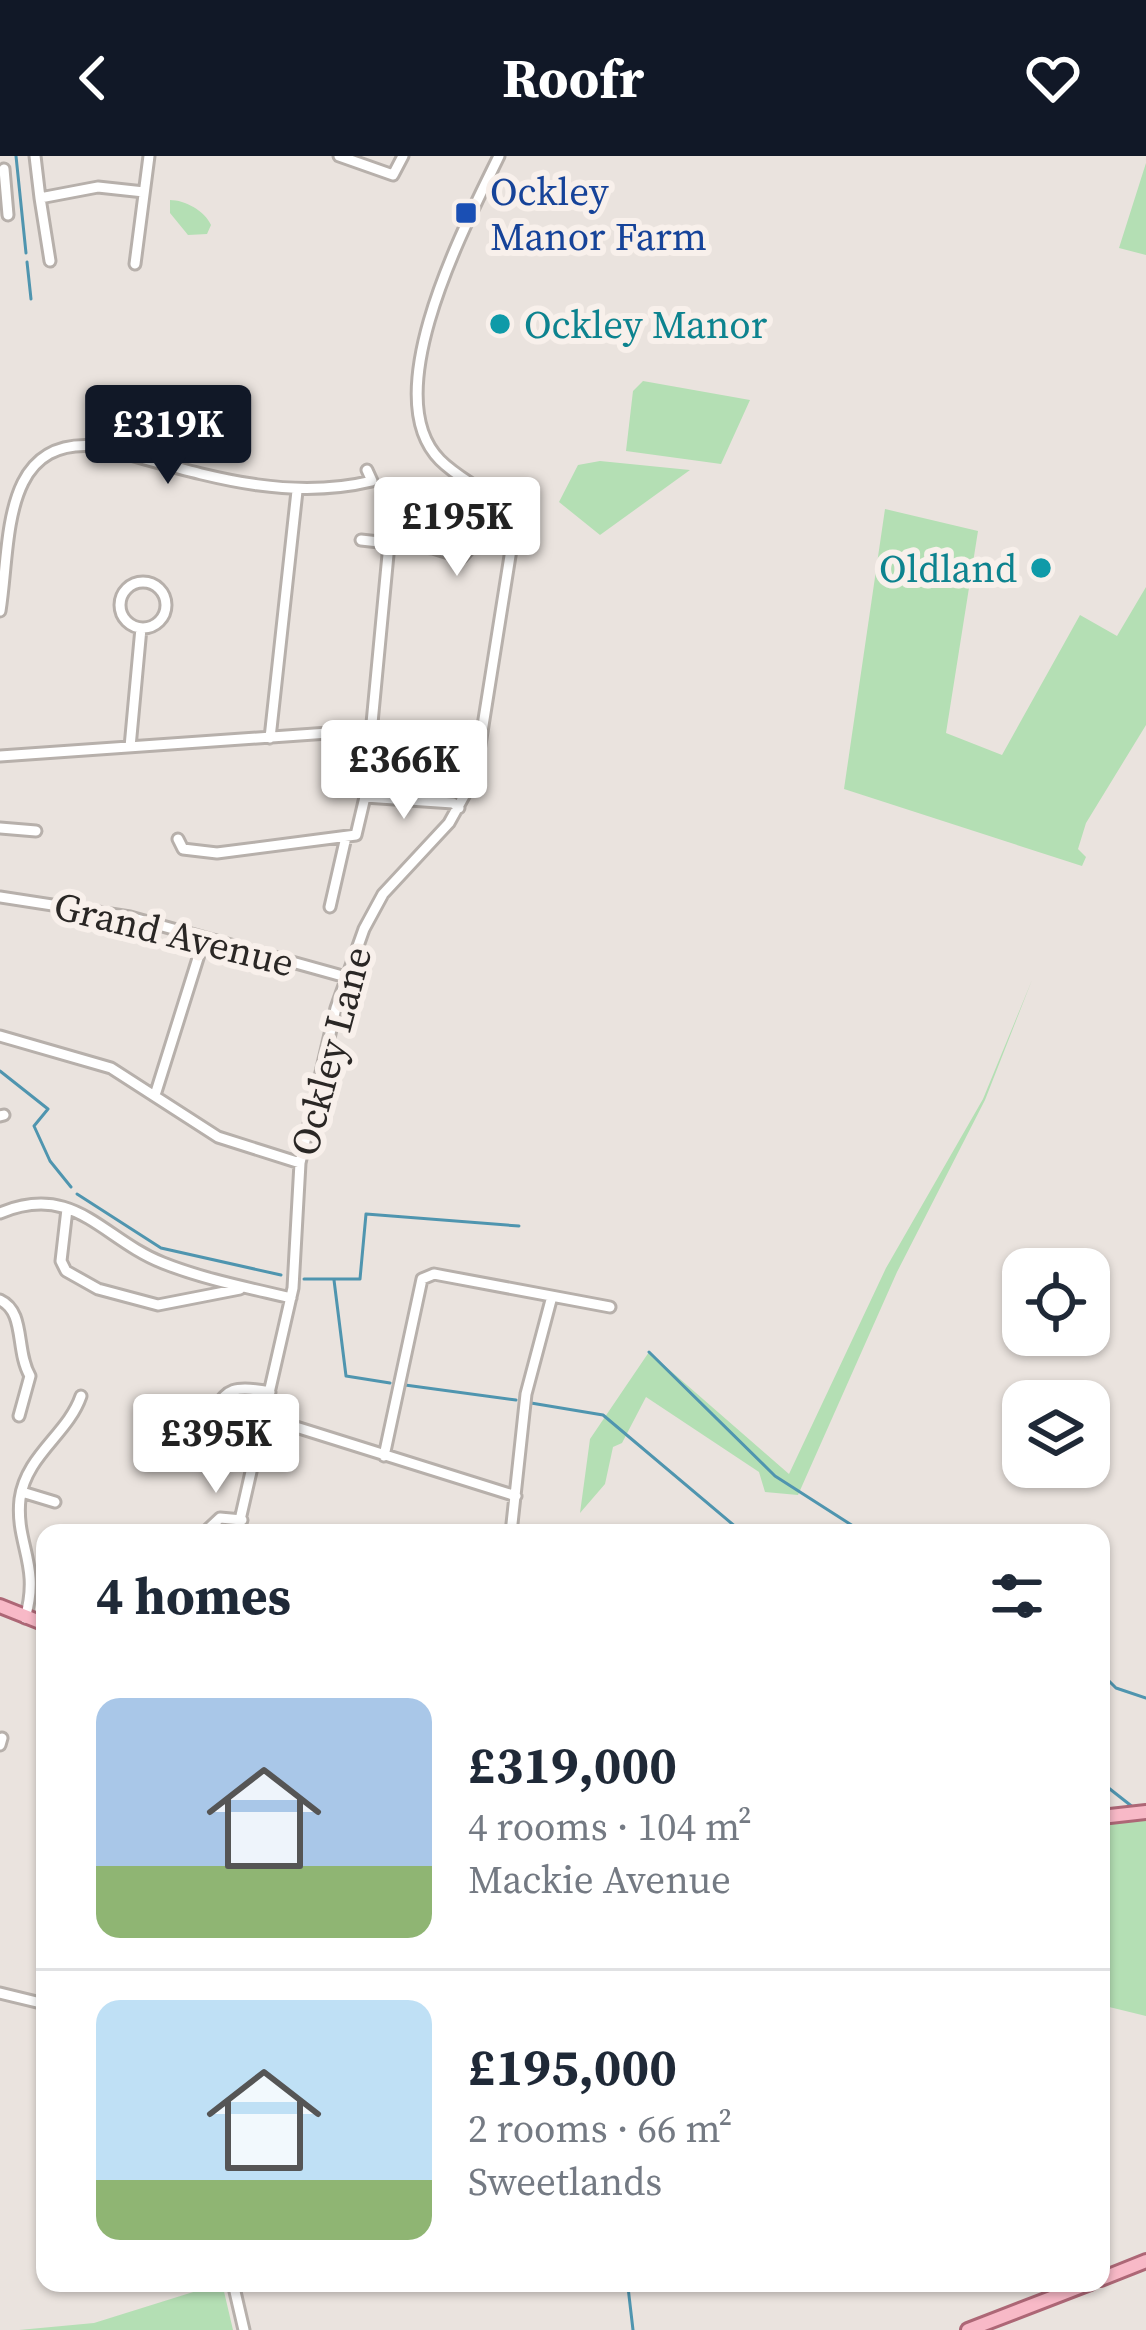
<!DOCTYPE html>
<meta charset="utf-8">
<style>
body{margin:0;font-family:"Source Serif 4",serif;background:#f6f6f7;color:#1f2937;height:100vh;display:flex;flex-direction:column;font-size:45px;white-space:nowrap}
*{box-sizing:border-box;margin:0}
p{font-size:39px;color:#747a83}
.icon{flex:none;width:66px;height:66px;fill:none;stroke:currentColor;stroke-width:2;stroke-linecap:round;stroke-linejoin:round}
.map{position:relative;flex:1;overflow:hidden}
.details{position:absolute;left:36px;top:1368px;width:1074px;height:768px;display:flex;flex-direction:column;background:#fff;border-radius:24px;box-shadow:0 3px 9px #0004}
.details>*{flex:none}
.tools{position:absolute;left:1002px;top:1092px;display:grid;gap:24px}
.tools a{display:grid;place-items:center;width:108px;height:108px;border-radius:24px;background:#fff;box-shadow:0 3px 9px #0004;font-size:60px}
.price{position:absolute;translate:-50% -102px;padding:0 27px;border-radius:12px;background:#fff;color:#222;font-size:39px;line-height:78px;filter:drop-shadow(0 3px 6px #0008)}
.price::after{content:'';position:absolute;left:50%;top:72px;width:36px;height:27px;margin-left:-18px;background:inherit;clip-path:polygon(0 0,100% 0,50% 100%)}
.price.current{background:#111827;color:#fff}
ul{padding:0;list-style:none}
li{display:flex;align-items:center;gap:36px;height:300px;padding:0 60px}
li+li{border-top:3px solid #e0e1e3}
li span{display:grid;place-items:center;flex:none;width:336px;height:240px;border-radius:24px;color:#555}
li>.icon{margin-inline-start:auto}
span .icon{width:144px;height:144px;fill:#fffc;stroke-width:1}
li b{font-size:51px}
h2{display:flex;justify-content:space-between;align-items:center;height:144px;padding:0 60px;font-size:51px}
header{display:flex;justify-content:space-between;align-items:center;height:156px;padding:0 60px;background:#111827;color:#fff;font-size:54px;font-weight:700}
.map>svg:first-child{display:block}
.green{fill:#b4dfb4}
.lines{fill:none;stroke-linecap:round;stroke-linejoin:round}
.stream{stroke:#4f95af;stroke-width:3}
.minor-casing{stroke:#b7b0ab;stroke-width:15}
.major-casing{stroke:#ad6776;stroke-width:18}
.minor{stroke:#fff;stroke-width:9}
.major{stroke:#f8b9c7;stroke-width:12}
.transit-dot{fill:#1a4fb4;stroke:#f8f0eb;stroke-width:4.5}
.culture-dot{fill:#0f9aa8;stroke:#f8f0eb;stroke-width:4.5}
.labels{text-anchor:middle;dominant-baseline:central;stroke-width:12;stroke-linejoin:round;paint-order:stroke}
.transit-label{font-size:39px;fill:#164399;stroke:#f8f0eb;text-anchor:start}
.culture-label{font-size:39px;fill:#0d838f;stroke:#f8f0eb;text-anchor:start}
.street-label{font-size:39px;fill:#2a2725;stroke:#f8f0eb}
</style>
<header><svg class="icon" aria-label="back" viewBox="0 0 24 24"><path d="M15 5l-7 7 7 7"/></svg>Roofr<svg class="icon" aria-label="heart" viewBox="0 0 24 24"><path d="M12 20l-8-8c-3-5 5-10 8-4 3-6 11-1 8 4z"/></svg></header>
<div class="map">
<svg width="1146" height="2174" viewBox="0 0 1146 2174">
<rect width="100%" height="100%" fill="#eae3de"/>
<path class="green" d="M1146,7v92l-27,-7z
M170,44c15,0 35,11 41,25l-4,9 -19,1 -18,-22z
M643,225l107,19 -29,64 -95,-13 7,-60z
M600,305l90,9 -90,65 -41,-33 19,-37z
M885,353l93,22 -32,202 56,22 78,-140 37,21 29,-49v138l-60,98 -8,26 8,8 -4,9 -238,-77z
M1032,824l-47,120 -88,172 -99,223 -33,-3 -6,-20 -113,-75 -24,46 -9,4 -8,37 -25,29 10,-74 59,-87 140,122 97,-206 97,-169z
M1146,1662v198l-45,-11v-184z
M222,2127l11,47h-214l75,-7z"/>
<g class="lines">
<path class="stream" d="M16,0l10,97
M27,106l4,37
M0,915l48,38 -14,17 16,35 21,26
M77,1038l84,54 120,27
M304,1123h56l6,-65 153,12
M334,1124l12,96 44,7
M649,1196l126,124 89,57
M405,1229l111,15
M531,1247l72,12 140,118
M1101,1517l15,15 30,10
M1101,1626l33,26
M628,2131l5,43"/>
<defs>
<path id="minor" d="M35,0l5,42
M339,0l54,19 10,-19
M4,13l4,46
M50,105l-10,-63 58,-11 46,5
M135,108l14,-108
M361,384l72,8 29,9 8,-9
M433,392l8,-23 30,-4
M120 449a23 23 0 1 1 46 0a23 23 0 1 1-46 0Z
M0,455c11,-68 0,-174 96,-165 92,23 181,58 276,35l-5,-11
M270,582l27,-247
M130,591l11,-119
M0,600l371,-26
M365,641l88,6 6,5
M0,672l36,3
M178,683l5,10 34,4 139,-18 9,-38 24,-253
M0,741l130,20 216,60
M330,751l16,-70
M0,880l111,32 107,69 82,26
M156,936l48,-153
M0,960l4,-1
M67,1053l-6,52 5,10 32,18 60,16 82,-16
M0,1057c75,-31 102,26 163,50 40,16 86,25 128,35
M0,1144c26,12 15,50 30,76l-11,40
M264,1261l252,79
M161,1271l37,1c31,-28 18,-47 72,-36
M154,1279l9,-16
M384,1300l38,-177 12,-5 176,33
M22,1336l33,10
M126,1376v1
M161,1376l6,1
M204,1377l16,-15 22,2
M237,1377l56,-245 7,-125 36,-155 28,-79 19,-35 66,-71 26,-47 38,-239c-7,-43 -45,-49 -73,-77 -65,-65 26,-236 59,-304
M511,1377l15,-139 25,-94
M25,1462c16,-53 -10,-74 -5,-119 6,-44 48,-65 61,-103
M0,1589l2,-7
M0,1837l45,11
M233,2127l11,47"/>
<path id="major" d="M0,1450l45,18
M1101,1661l45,-5
M1101,2123l45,-18
M968,2174l122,-47"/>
</defs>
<use href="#minor" class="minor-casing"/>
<use href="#major" class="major-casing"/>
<use href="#minor" class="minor"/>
<use href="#major" class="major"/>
</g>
<rect class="transit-dot" x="454" y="45" width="24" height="24" rx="6"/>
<g class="culture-dot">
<circle cx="500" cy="168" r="12"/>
<circle cx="1041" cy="412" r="12"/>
</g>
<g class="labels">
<g class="transit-label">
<text x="490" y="35">Ockley<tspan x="490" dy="45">Manor Farm</tspan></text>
</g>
<g class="culture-label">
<text x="524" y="168">Ockley Manor</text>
<text x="1017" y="412" text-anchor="end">Oldland</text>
</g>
<g class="street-label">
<text transform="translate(174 778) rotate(14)">Grand Avenue</text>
<text transform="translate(331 895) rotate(-75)">Ockley Lane</text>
</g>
</g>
</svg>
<div class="tools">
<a><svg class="icon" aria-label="locate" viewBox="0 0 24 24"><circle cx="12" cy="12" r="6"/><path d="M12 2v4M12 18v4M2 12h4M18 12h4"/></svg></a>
<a><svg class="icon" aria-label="layers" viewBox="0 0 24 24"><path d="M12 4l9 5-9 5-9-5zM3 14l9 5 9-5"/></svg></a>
</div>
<b class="price current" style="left:168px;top:331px">£319K</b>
<b class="price" style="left:457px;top:423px">£195K</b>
<b class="price" style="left:404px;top:666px">£366K</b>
<b class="price" style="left:216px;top:1340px">£395K</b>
<section class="details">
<h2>4 homes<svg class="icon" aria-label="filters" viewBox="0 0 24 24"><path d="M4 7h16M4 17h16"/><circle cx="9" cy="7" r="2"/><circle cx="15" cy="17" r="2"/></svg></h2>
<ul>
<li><span style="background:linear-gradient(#a9c7e8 70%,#8fb573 0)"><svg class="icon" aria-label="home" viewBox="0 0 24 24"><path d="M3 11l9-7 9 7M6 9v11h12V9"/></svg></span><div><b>£319,000</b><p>4 rooms · 104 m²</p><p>Mackie Avenue</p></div></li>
<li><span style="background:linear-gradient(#bfe0f5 75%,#8fb573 0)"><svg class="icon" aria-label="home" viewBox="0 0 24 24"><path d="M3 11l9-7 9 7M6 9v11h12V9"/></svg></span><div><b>£195,000</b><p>2 rooms · 66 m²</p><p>Sweetlands</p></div></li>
</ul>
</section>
</div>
